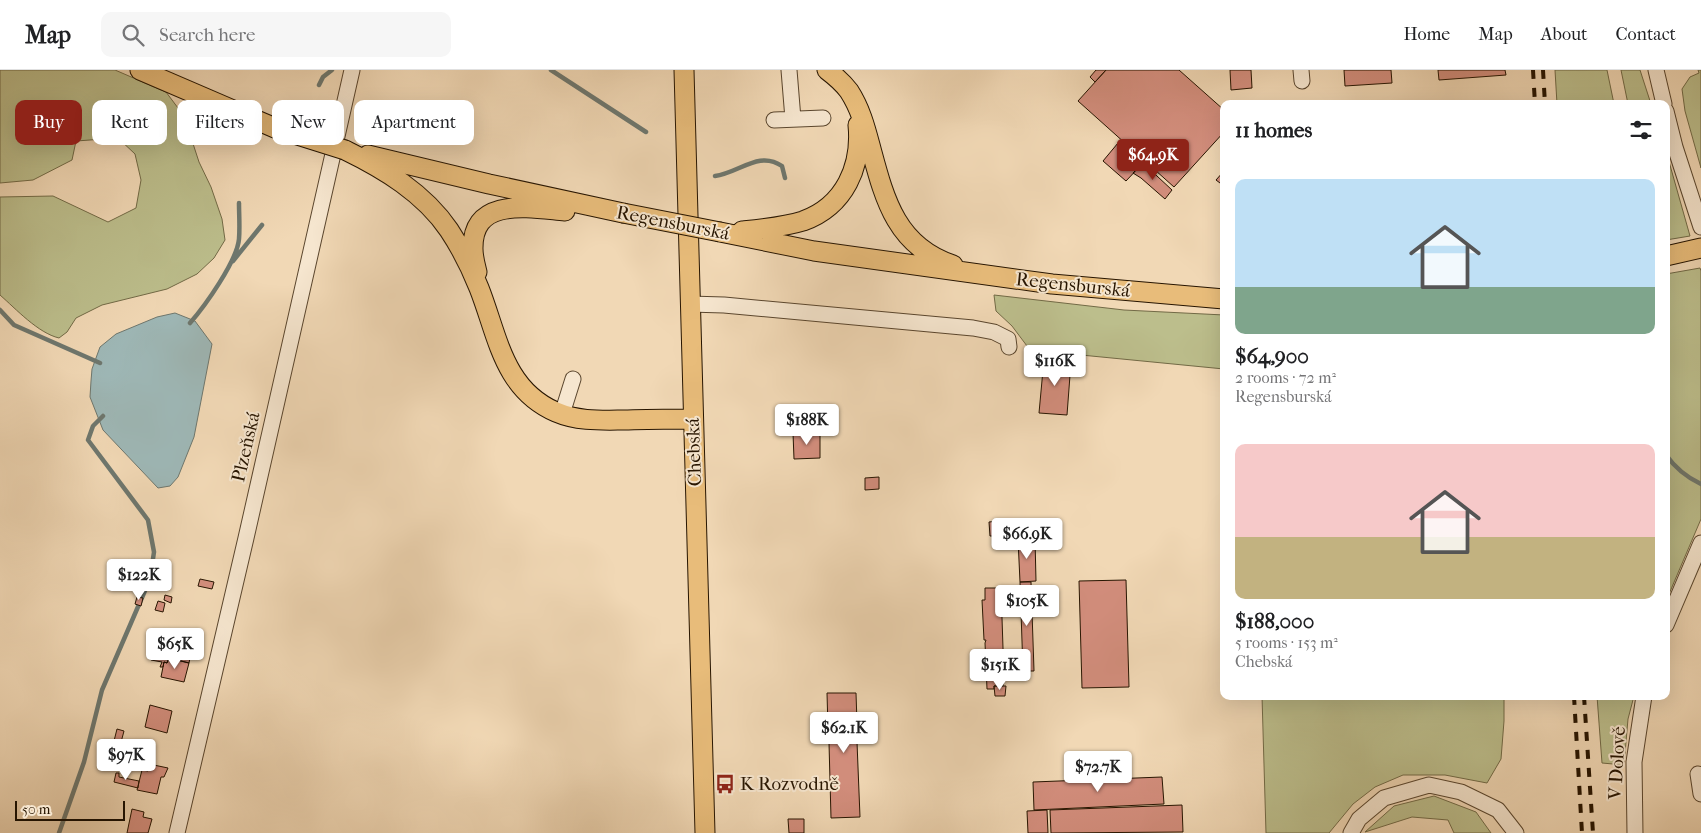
<!DOCTYPE html>
<meta charset="utf-8">
<style>
body{margin:0;font-family:"IM FELL French Canon",serif;background:#f6f6f6;color:#202124;height:100vh;display:flex;flex-direction:column;font-size:19px;white-space:nowrap}
*{box-sizing:border-box;margin:0}
p{font-size:16px;color:#757577}
.icon{flex:none;width:28px;height:28px;fill:none;stroke:currentColor;stroke-width:2;stroke-linecap:round;stroke-linejoin:round}
.map{position:relative;flex:1;overflow:hidden}
.sheet{position:absolute;left:1220px;top:30px;width:450px;height:600px;display:flex;flex-direction:column;background:#fff;border-radius:10px;box-shadow:0 5px 20px #0002}
.sheet>*{flex:none}
.top-card{position:absolute;left:15px;top:30px;width:475px;height:45px;display:flex;gap:10px}
.scale{position:absolute;left:15px;bottom:12px;width:110px;box-sizing:border-box;padding-left:5px;border:2px solid #271501;border-top:0;font-size:14px;line-height:18px;white-space:nowrap;color:#271501;-webkit-text-stroke:4px #f6e6cf;paint-order:stroke}
.price{position:absolute;translate:-50% -42px;padding:0 11px;border-radius:5px;background:#fff;color:#222;font-size:16px;line-height:32px;filter:drop-shadow(0 1px 2px #0008)}
.price::after{content:'';position:absolute;left:50%;top:30px;width:15px;height:11px;margin-left:-8px;background:inherit;clip-path:polygon(0 0,100% 0,50% 100%)}
.price.current{background:#8f2418;color:#fff}
ul{padding:0;list-style:none}
li{display:grid;align-content:center;gap:10px;height:265px;padding:0 15px}
li span{display:grid;place-items:center;height:155px;border-radius:10px;color:#555}
li>.icon{margin-inline-start:auto}
span .icon{width:90px;height:90px;fill:#fffc;stroke-width:1}
li b{font-size:21px}
h2{display:flex;justify-content:space-between;align-items:center;height:60px;padding:0 15px;font-size:21px}
.chip{padding:0 18px;border-radius:10px;background:#fff;box-shadow:0 5px 20px #0002;font-size:18px;line-height:45px}
.chip.current{background:#8f2418;color:#fff}
header{display:flex;align-items:center;gap:30px;box-sizing:border-box;height:70px;padding:0 25px;background:#fff;border-bottom:1px solid #e0e0e0}
header strong{font-size:24px}
nav{display:flex;gap:28px;margin-inline-start:auto;font-size:18px}
.search{width:350px;height:45px;background:#f6f6f6;display:flex;align-items:center;gap:12px;box-sizing:border-box;padding:0 18px;border-radius:10px;color:#757577;font-size:19px}
.map>svg:first-child{display:block}
.green{fill:#bcbe8c;stroke:#726a46}
.water{fill:#9eb8b7;stroke:#6e776e}
.lines{fill:none;stroke-linecap:round;stroke-linejoin:round}
.stream{stroke:#6e776e;stroke-width:4.5}
.building{fill:#d38e7d;stroke:#271501}
.minor-casing{stroke:#5a462e;stroke-width:17}
.major-casing{stroke:#271501;stroke-width:21}
.minor{stroke:#f6e6cf;stroke-width:15}
.major{stroke:#e8bc7a;stroke-width:19}
.rail{stroke:#271501;stroke-width:4;stroke-dasharray:9 9;stroke-linecap:butt}
.major-bridge-casing{stroke:#271501;stroke-width:21;stroke-linecap:butt}
.major-bridge{stroke:#e8bc7a;stroke-width:19}
.labels{text-anchor:middle;dominant-baseline:central;stroke-width:4;stroke-linejoin:round;paint-order:stroke}
.street-label{font-size:19px;fill:#271501;stroke:#f6e6cf}
.poi-label{font-size:19px;fill:#271501;stroke:#f6e6cf;text-anchor:start}
</style>
<header>
<strong>Map</strong>
<div class="search"><svg class="icon" aria-label="search" viewBox="0 0 24 24"><circle cx="10" cy="10" r="6"/><path d="M15 15l6 6"/></svg>Search here</div>
<nav><a>Home</a><a>Map</a><a>About</a><a>Contact</a></nav>
</header>
<div class="map">
<svg width="1701" height="763" viewBox="0 0 1701 763">
<rect width="100%" height="100%" fill="#f1d8b5"/>
<filter id="stains"><feTurbulence type="fractalNoise" baseFrequency=".004" numOctaves="4"/><feColorMatrix values="0 0 0 0 .2 0 0 0 0 .09 0 0 0 0 .02 0 0 0 .5 -.17"/></filter>
<radialGradient id="worn" r=".72"><stop offset=".6" stop-color="#630" stop-opacity="0"/><stop offset="1" stop-color="#630" stop-opacity=".3"/></radialGradient>
<path class="green" d="M0,0h115l51,22 18,24 15,46 12,25 11,32 3,21 -11,18 -17,16 -30,15 -65,16 -26,13 -9,14 -8,6c-21,-5 -43,-29 -59,-43v-98l53,-1 55,26 28,-14 5,-28 -6,-26 -17,-16 -42,3 -4,19 -39,20 -33,3z
M1555,0h52l7,34h-57z
M1621,0h19l11,34h-23z
M1698,0h3v98l-16,-57 -3,-22 8,-12 9,-4z
M1666,81l24,85 -24,4z
M1700,198l1,3v248l-35,82v-327z
M994,225l130,15 100,5v54l-194,-19 -18,-24 -16,-15z
M1262,626h242v25l-3,38 -14,24 -42,-8h-42l-28,12 -22,17 -24,29h-63z
M1597,626h37l-6,23 -4,46 -22,-2z
M1434,726l42,16 15,21h-37l-6,-13 -36,-3 -47,15 29,-26z"/>
<path class="water" d="M175,243l20,8 17,23 -18,93 -16,40 -8,9 -12,2 -55,-58 -13,-33 1,-16 1,-12 8,-22 16,-13 41,-17z"/>
<g class="lines">
<path class="stream" d="M551,0l95,62
M319,15l4,-8 9,-7
M715,106c24,-3 44,-26 67,-10l3,12
M233,191l29,-36
M0,240l14,15 86,38
M190,253c15,-17 47,-62 49,-84 1,-12 0,-24 0,-36
M1666,385c10,14 20,22 35,29
M59,763l25,-71 18,-72 48,-111 4,-27 -6,-32 -60,-80 5,-14 10,-10"/>
</g>
<path class="building" d="M1096,0h10l-11,12 -5,-5z
M1106,0h73l45,40v22l-50,55 -96,-86z
M1230,0h21l1,18 -21,2z
M1344,0h47l1,13 -47,3z
M1438,0h67l1,5 -67,5z
M1118,73l24,21 -16,17 -23,-20z
M1143,93l29,27 -7,9 -24,-21 -8,-5z
M1224,101v15l-8,-6z
M1044,289l27,3 -4,53 -28,-2z
M793,363h27v25l-26,1z
M879,407v12l-14,1v-12z
M999,451v15h-9l-1,-14z
M1018,469h17l1,42 -16,1z
M200,509l14,3 -2,7 -14,-3z
M1126,510l3,107 -47,1 -3,-107z
M1020,512h11l3,89h-11z
M985,518h16l3,90h-1v8h-9v3h-7l-2,-46 1,-3h-2l-2,-40h3z
M165,525l7,2 -1,6 -7,-3z
M137,527l6,1 -2,8 -6,-2z
M158,531l7,2 -2,9 -8,-2z
M175,564l13,3 -1,5 6,1 -4,20 -20,-5z
M152,584l17,4 -2,5 -3,-1 -1,5h-3l2,-5 -11,-2z
M169,588l20,5 -5,19 -23,-5 3,-15 3,1z
M994,616h12l-1,10h-10z
M827,623h29l1,30h5v19h-5l3,75 -29,1 -2,-75h-2l-1,-14h2z
M150,635l22,6 -5,22 -22,-6z
M117,659l7,2 -4,15 -7,-1z
M149,694l19,4 -4,9h-3l-4,17 -20,-4 5,-20 6,1z
M116,703h3v4l20,4 -1,7 -24,-6z
M1162,707l2,27 -130,6 -1,-28z
M1182,735l1,27 -132,1 -1,-23z
M132,739l12,3 -1,5 9,2 -4,14h-21z
M1047,740l1,23h-20l-1,-22z
M788,749h16v14h-15z"/>
<g class="lines">
<defs>
<path id="minor" d="M789,0l4,49
M1301,0l1,11
M1656,0l8,34
M1666,41l9,36 26,80
M774,50l49,-2
M689,234l35,1 249,23 21,4 14,7 1,8
M562,344l11,-35
M1666,555l35,-82
M1698,704l3,20
M177,763l69,-295 106,-468
M1351,763l8,-14 25,-21 45,-13 32,7 37,18 18,23
M1635,763l-1,-71 10,-66"/>
<path id="major" d="M140,0l135,58
M684,0l21,763
M827,0c8,6 16,13 22,21 11,17 16,35 21,54 14,52 25,101 83,120
M345,80c39,19 79,43 104,80 12,18 22,38 30,58 19,48 24,101 77,124 23,10 48,8 72,8 21,-1 43,-1 65,-1
M368,85l121,29 134,29
M742,161c20,-2 42,-4 61,-10 42,-15 59,-55 55,-96
M720,162l94,19 238,33 172,15
M1666,186l35,-8
M477,202c-2,-8 -4,-15 -4,-23 -1,-53 57,-41 92,-38"/>
</defs>
<use href="#minor" class="minor-casing"/>
<use href="#major" class="major-casing"/>
<use href="#minor" class="minor"/>
<use href="#major" class="major"/>
<path class="rail" d="M1533,0l2,34
M1543,0l2,34
M1574,626l8,137
M1584,626l9,137"/>
<defs>
<path id="major-bridge" d="M275,58l70,22
M623,143l97,19"/>
</defs>
<use href="#major-bridge" class="major-bridge-casing"/>
<use href="#major-bridge" class="major-bridge"/>
</g>
<defs>
<symbol id="bus-bare" viewBox="-9 -9 18 18"><path d="M-5-6H5V4H4V6H2V4H-2V6H-4V4H-5ZM-3.5-4V0h7V-4ZM-3.5 1.2v1.5H-2V1.2ZM2 1.2v1.5H3.5V1.2Z" fill="#8f2418" stroke="#f6e6cf" stroke-width="2.5" paint-order="stroke"/></symbol>
</defs>
<g fill-rule="evenodd">
<use href="#bus-bare" x="711" y="700" width="28" height="28"/>
</g>
<g class="labels">
<g class="street-label">
<text transform="translate(673 153) rotate(11)">Regensburská</text>
<text transform="translate(1073 215) rotate(6)">Regensburská</text>
<text transform="translate(246 377) rotate(-77)">Plzeňská</text>
<text transform="translate(694 382) rotate(-92)">Chebská</text>
<text transform="translate(1617 693) rotate(-87)">V Dolově</text>
</g>
<g class="poi-label">
<text x="740" y="714">K Rozvodně</text>
</g>
</g>
<rect width="100%" height="100%" filter="url(#stains)"/>
<rect width="100%" height="100%" fill="url(#worn)"/>
</svg>
<div class="scale">50 m</div>
<b class="price current" style="left:1153px;top:111px">$64.9K</b>
<b class="price" style="left:1055px;top:317px">$116K</b>
<b class="price" style="left:807px;top:376px">$188K</b>
<b class="price" style="left:1027px;top:490px">$66.9K</b>
<b class="price" style="left:139px;top:531px">$122K</b>
<b class="price" style="left:1027px;top:557px">$105K</b>
<b class="price" style="left:175px;top:600px">$65K</b>
<b class="price" style="left:1000px;top:621px">$151K</b>
<b class="price" style="left:844px;top:684px">$62.1K</b>
<b class="price" style="left:126px;top:711px">$97K</b>
<b class="price" style="left:1098px;top:723px">$72.7K</b>
<div class="top-card">
<a class="chip current">Buy</a>
<a class="chip">Rent</a>
<a class="chip">Filters</a>
<a class="chip">New</a>
<a class="chip">Apartment</a>
</div>
<section class="sheet">
<h2>11 homes<svg class="icon" aria-label="filters" viewBox="0 0 24 24"><path d="M4 7h16M4 17h16"/><circle cx="9" cy="7" r="2"/><circle cx="15" cy="17" r="2"/></svg></h2>
<ul>
<li><span style="background:linear-gradient(#bfe0f5 70%,#7fa58c 0)"><svg class="icon" aria-label="home" viewBox="0 0 24 24"><path d="M3 11l9-7 9 7M6 9v11h12V9"/></svg></span><div><b>$64,900</b><p>2 rooms · 72 m²</p><p>Regensburská</p></div></li>
<li><span style="background:linear-gradient(#f6c9c9 60%,#c2b280 0)"><svg class="icon" aria-label="home" viewBox="0 0 24 24"><path d="M3 11l9-7 9 7M6 9v11h12V9"/></svg></span><div><b>$188,000</b><p>5 rooms · 153 m²</p><p>Chebská</p></div></li>
</ul>
</section>
</div>
